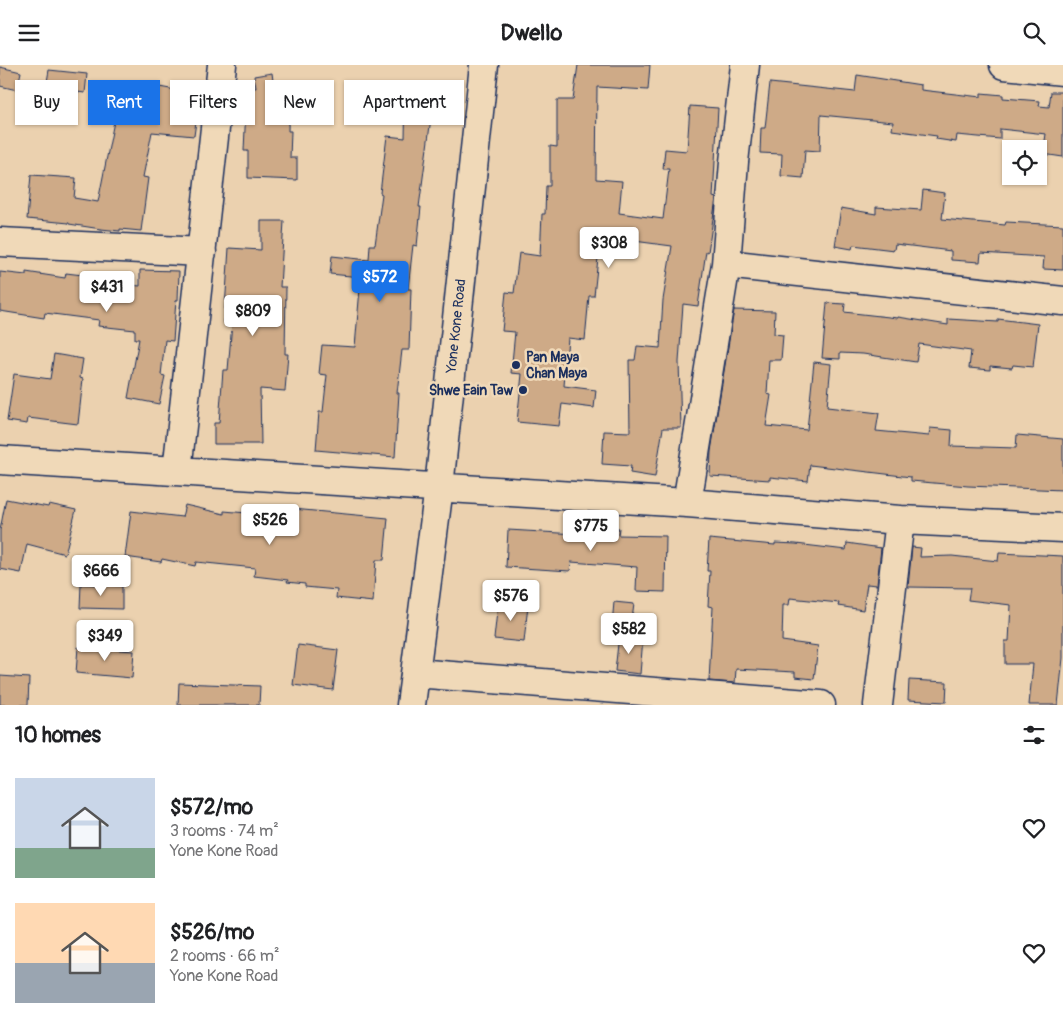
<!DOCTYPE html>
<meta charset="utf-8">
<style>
body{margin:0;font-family:Pangolin,sans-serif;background:#f2f2f2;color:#202124;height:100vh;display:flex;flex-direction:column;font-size:19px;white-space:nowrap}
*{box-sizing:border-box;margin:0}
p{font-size:16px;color:#757577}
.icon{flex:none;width:28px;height:28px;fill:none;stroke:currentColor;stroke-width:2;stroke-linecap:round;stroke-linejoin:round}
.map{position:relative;height:640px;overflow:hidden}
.drawer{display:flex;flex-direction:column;background:#fff;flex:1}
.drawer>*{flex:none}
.banner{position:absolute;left:15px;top:15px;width:500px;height:45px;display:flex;gap:10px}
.fabs{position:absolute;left:1002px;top:75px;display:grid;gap:10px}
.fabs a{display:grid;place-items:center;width:45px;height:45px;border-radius:0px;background:#fff;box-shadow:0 1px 4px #0004;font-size:25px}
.price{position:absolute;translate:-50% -42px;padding:0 11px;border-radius:5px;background:#fff;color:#222;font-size:16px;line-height:32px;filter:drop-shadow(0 1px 2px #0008)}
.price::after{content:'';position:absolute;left:50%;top:30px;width:15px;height:11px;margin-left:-8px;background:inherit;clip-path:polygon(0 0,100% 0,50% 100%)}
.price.on{background:#1a73e8;color:#fff}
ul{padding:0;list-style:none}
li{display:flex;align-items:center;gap:15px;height:125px;padding:0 15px}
li span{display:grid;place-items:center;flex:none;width:140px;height:100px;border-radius:0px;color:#555}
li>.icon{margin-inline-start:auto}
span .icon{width:60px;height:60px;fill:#fffc;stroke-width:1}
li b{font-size:21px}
h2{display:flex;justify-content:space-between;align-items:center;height:60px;padding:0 15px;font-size:21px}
.chip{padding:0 18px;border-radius:0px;background:#fff;box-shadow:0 1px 4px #0004;font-size:18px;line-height:45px}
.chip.on{background:#1a73e8;color:#fff}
header{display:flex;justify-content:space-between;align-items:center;height:65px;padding:0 15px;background:#fff;font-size:22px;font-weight:700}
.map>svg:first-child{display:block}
.building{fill:#ceaa87;stroke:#1b2f5e}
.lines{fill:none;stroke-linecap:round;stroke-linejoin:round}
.minor-casing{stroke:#1b2f5e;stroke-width:31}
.minor{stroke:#f0d9b8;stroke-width:28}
.poi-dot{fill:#1b2f5e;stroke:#f0d9b8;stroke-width:2}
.labels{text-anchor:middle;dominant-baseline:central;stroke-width:5;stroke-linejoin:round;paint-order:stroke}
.street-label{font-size:14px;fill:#1b2f5e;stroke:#f0d9b8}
.poi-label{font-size:14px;font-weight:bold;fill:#1b2f5e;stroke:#f0d9b8;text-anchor:start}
</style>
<header><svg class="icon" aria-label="menu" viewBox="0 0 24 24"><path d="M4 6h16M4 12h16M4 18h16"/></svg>Dwello<svg class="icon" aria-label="search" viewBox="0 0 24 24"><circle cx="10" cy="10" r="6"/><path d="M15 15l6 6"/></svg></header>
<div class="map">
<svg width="1063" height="640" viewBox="0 0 1063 640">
<rect width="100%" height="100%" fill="#ebd1af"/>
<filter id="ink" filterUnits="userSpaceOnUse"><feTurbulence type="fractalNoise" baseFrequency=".02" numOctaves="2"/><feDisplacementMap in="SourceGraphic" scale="10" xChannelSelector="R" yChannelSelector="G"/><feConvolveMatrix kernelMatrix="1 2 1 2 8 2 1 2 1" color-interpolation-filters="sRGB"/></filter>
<g filter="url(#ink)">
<path class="building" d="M578,0h72l-2,25 -51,-3 -1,92 26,2 -3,32 44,6 6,-50h-6l2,-20 22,2 3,-45 28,2 -5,89 3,1 -8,54 -2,-1 -8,55 -15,-2 -4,58 2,66h-18l-8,49 -25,-4 1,-7 -29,-2 2,-33 26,1 -1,-72h6l2,-14 23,2 3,-48 9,-54 -61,-8v20h-13l-4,38h-5l-4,44 -17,-2 -4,48 32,4 -2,18 -32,-4 -3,22 -42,-4 5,-48 -11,-1 4,-41 -13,-1 4,-39 8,1 5,-40 21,3 2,-42h3l1,-28h4v-40l7,1v-47h16z
M0,2l21,5 -4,18 -17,-4z
M49,5l38,4 -2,19 -39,-5z
M272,8l2,15 15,1 -1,42h3l-1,27h7v22l-49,-2v-27h-4l2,-44h-2v-20l12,1 -2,-12z
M857,10l64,10v5l60,7v-4l22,2v3l37,3 -1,5 10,1 2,-15h12v65l-20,-3 3,-20 -46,-5v10l-43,-4 -1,7 -20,-3 1,-3 -45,-6 1,-8 -72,-7 -1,36 -15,-1 -2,28 -22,-2 1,-22 -22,-1 1,-25h4l5,-45 85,9z
M182,18l19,2 -7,51 -42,-4 -9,45 5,1 -7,53 -21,-2v2l-19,-2 -32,-5v-1l-42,-4 4,-44 45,3 -2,20 24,4 22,-111 21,4 2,-11 38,7z
M406,26l33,1 -1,26h-7l-12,89h2l-4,39 -4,-1 -5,44h3l-2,61h-7l-5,43h2l-4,64 -79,-7 3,-38h4l4,-37 -8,-1 3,-29 33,2 6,-70 -31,-3 2,-18 37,4 1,-15h5l7,-51 -2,-1 7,-57 18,2z
M923,125l22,3 -3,26 63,6 1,-3 57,3v45l-20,-1 1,-12 -63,-4 -1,9 -29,-2v-9l-56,-7 -1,6 -41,-5 -1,4 -17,-3 6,-38 35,6v-7l45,3z
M261,156h23l-4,66h6l-1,67h3l-3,37 -25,-2 1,55h-47v-21h5l4,-53h5l4,-47h-8l5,-75 32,2z
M140,205l39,1 -1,29h-2l-3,41 -8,-1 -4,35 4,1 -6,28 -31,-6 11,-59h-4v-9l-37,-4 1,-6 -54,-7 -1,5 -44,-7v-39l26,3v-3l39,6 1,-5 25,3v5l49,5z
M827,238l18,1 -1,8 54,6v-1l50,8v-6l50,3v-3l40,5 -5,43 -20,-2 -1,3 -22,-2v4l-21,-2 2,-17 -52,-7 -3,18 -53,-8 -23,-1v6l-18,-1z
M734,245l41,1 -1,23 9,1 -2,25h-12l-2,34 4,1 -5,31 41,4 7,-68 17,2 -4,43 52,6 -3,18 53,5 1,-8 22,2 -1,16 65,2 1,-13 46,4v51l-95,-4 -57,-5v-4l-101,-12 -2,16 -38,-4v3l-60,-4 1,-25z
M54,289l29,5 -3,19 3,1 -5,45 -50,-6 -1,6 -20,-3 7,-47 36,5z
M6,434l42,8 1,-3 27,6 -11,44 -38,-10 -6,29 -21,-4v-39z
M185,440l39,9v-3l23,2v3l45,6 1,-13 95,9 -4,42h-8l-3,42 -37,-4 1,-8 -32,-3v-3l-18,-2 1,-2 -34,-4 1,-8 -59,-6 -1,4 -33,-7 -1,3 -36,-5 6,-46 51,6z
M578,459l41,4 -1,7 48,1 -1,56 -29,-1 1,-24 -66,-5 -1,9 -64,-4 2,-37 69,4z
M709,474l66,6v-2l21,1 50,6 1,-7 34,5 -4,37 -10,-1 -4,26 -25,-4 1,-3 -49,-5 -1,7h-6l-1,36 36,5 -4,33 -19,-2v-5l-59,-3 -1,14 -26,-2 4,-74 -5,-1 2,-35h-3z
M912,482l9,1 -1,9 32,-1 46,5 1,-8 64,3v102l-5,47h-29l4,-41h-28v-23h4l2,-36 -43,-5 2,-12 -62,-1z
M81,519l41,2v23l-42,-1z
M498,537l30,3 -4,37 -30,-3z
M614,537l20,2 -3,23 -19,-2z
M619,570l24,3 -3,36 -25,-3z
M298,580l40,5 -5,40 -40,-5z
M78,582l56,4 -2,27 -56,-5z
M0,611l29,2 -1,27h-28z
M909,615l38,2 -1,20 -38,-2z
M179,618l81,3 -1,19h-81z"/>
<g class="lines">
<defs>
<path id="minor" d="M1004,0l59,6
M0,177l202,10
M726,199l337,37
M0,395l687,43 213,17 163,8
M177,406l45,-406
M687,438l39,-239 8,-102 11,-97
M415,608l406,32
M411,640l28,-218 45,-422
M878,640l22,-185"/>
</defs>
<use href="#minor" class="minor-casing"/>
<use href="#minor" class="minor"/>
</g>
</g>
<g class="poi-dot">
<circle cx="516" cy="300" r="5"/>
<circle cx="523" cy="325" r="5"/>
</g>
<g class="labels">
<g class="street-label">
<text transform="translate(456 261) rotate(-84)">Yone Kone Road</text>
</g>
<g class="poi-label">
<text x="526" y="292">Pan Maya<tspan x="526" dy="16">Chan Maya</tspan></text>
<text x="513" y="325" text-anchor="end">Shwe Eain Taw</text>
</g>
</g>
</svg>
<div class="fabs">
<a><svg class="icon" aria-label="locate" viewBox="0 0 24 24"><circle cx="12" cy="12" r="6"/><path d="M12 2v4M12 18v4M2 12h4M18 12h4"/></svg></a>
</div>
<b class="price" style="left:609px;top:204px">$308</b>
<b class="price on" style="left:380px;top:238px">$572</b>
<b class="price" style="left:107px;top:248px">$431</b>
<b class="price" style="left:253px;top:272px">$809</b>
<b class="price" style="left:270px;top:481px">$526</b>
<b class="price" style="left:591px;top:487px">$775</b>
<b class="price" style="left:101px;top:532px">$666</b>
<b class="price" style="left:511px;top:557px">$576</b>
<b class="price" style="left:629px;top:590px">$582</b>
<b class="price" style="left:105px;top:597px">$349</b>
<div class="banner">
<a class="chip">Buy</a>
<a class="chip on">Rent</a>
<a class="chip">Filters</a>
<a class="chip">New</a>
<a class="chip">Apartment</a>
</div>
</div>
<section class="drawer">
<h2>10 homes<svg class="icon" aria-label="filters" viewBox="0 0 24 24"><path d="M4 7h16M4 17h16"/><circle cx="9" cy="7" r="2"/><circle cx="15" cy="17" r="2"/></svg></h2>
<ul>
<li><span style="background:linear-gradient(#c9d6e8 70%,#7fa58c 0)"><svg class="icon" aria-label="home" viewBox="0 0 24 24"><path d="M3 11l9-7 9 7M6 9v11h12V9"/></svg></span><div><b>$572/mo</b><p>3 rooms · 74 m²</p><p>Yone Kone Road</p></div><svg class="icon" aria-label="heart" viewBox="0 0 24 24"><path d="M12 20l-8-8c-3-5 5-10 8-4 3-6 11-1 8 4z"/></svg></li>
<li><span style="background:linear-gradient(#ffd9b3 60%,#9aa5b1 0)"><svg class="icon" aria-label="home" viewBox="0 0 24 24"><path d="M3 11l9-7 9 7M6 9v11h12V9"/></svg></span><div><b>$526/mo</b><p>2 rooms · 66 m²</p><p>Yone Kone Road</p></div><svg class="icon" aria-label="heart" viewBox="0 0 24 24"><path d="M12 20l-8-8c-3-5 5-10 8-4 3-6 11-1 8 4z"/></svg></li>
</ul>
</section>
